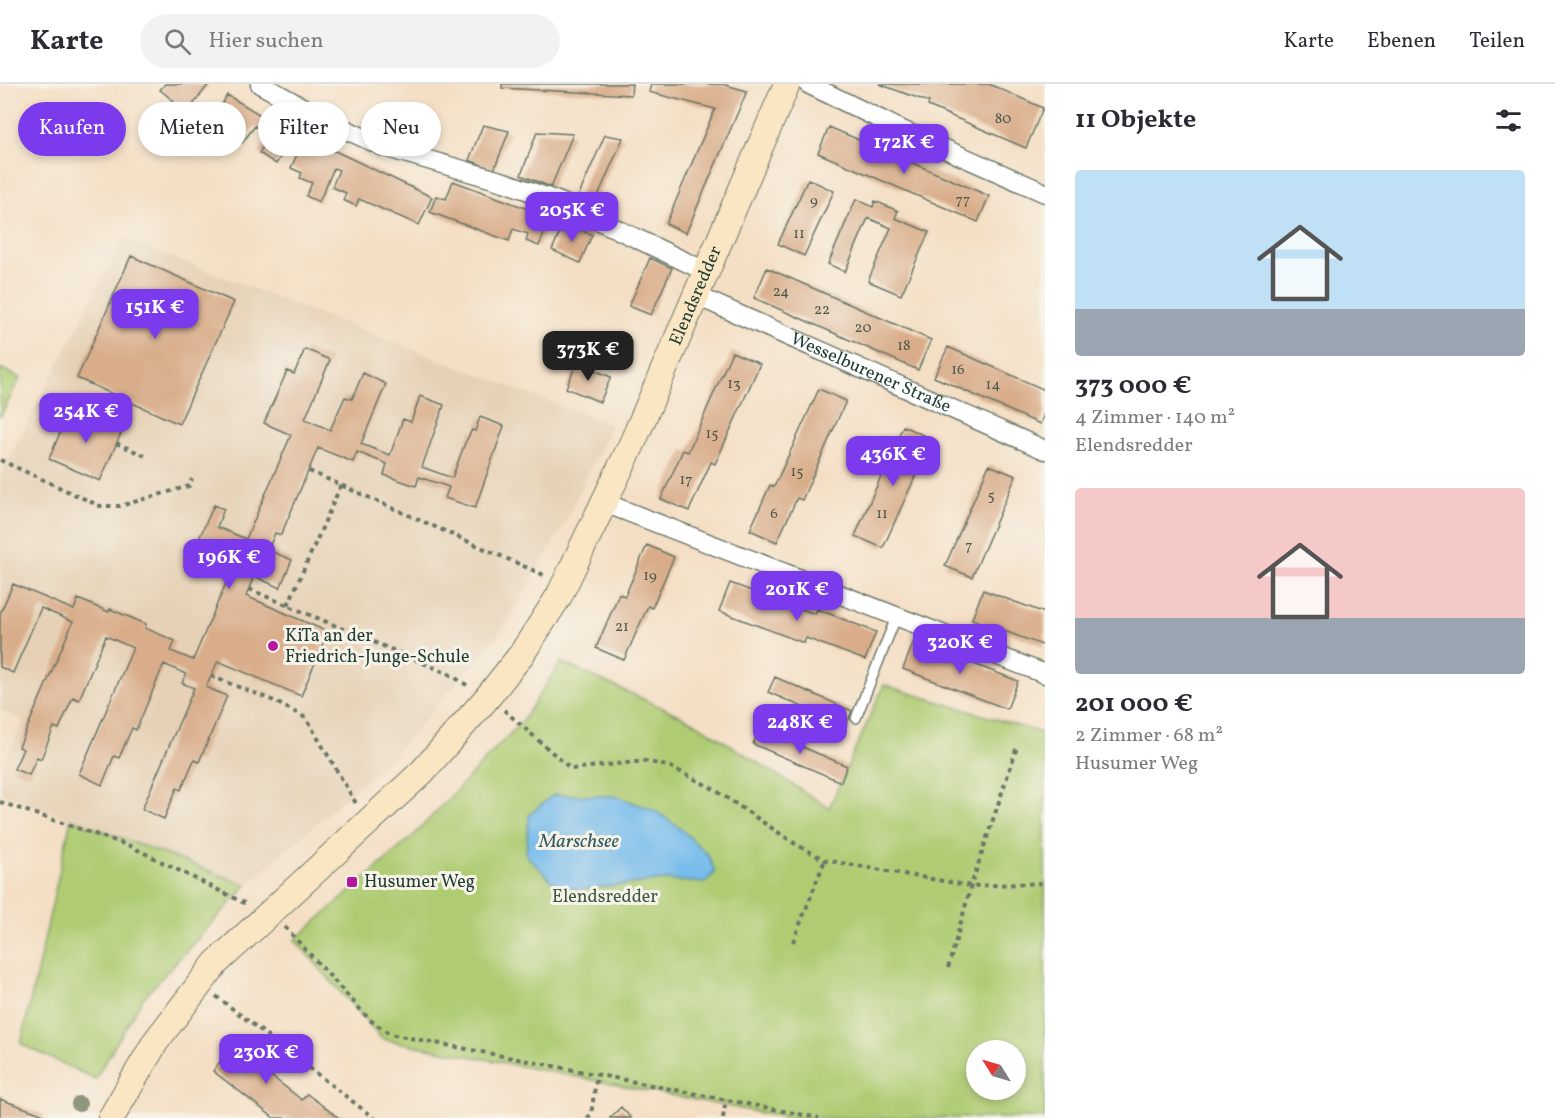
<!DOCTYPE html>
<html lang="de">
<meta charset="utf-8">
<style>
body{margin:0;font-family:Vollkorn,serif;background:#f2f2f3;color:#2b2b33;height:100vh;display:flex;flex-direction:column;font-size:22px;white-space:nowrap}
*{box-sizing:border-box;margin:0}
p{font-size:20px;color:#7c7c81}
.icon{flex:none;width:33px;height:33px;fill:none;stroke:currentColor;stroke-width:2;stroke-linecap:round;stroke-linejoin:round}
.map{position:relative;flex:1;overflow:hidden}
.sheet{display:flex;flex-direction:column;background:#fff;width:510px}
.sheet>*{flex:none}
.hud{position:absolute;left:18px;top:18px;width:570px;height:54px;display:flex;gap:12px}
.needle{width:39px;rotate:307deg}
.controls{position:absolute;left:966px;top:956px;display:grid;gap:12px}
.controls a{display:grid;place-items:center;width:60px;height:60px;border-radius:50%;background:#fff;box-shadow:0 3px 9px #0003;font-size:30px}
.price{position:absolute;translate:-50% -51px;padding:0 14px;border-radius:12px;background:#7c3aed;color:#fff;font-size:20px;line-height:39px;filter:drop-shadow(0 2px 3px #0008)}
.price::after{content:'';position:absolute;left:50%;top:36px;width:18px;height:14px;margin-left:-9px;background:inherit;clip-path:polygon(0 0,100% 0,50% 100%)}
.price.on{background:#222;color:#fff}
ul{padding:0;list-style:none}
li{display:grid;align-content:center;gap:12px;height:318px;padding:0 30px}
li span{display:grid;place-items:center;height:186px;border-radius:6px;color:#555}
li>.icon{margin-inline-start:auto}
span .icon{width:108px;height:108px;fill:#fffc;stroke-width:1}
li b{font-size:26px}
h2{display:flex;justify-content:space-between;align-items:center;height:72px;padding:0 30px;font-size:26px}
.tag{padding:0 21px;border-radius:27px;background:#fff;box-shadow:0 3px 9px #0003;font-size:21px;line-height:54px}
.tag.on{background:#7c3aed;color:#fff}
header{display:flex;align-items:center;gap:36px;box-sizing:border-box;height:84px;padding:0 30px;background:#fff;border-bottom:2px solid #e1e1e2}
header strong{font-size:28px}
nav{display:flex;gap:33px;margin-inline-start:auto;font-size:21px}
.search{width:420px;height:54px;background:#f2f2f3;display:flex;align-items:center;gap:15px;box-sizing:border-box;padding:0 21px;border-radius:33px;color:#7c7c81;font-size:22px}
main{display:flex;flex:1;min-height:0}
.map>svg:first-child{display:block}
.built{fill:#e6d1b6}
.green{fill:#afcc73;stroke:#678454;stroke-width:1.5;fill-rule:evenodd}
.water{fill:#75bbec;stroke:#4a7c90;stroke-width:1.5}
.building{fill:#d9ad8a}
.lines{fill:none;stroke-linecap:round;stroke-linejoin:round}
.lane-casing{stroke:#6a7667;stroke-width:12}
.street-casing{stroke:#6a7667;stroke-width:21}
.secondary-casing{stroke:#6a7667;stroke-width:28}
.path{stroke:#6a7667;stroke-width:4;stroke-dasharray:4.5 4.5;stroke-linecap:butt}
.lane{stroke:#fff;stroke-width:9}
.street{stroke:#fff;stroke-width:18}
.secondary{stroke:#fbe6c3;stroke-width:26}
.tree{fill:#8f967c}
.poi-dot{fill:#b5179e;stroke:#f7f3e8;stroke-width:2}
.labels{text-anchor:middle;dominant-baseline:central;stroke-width:6;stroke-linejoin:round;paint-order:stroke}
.number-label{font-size:15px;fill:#4e594a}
.street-label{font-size:18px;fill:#1f3d34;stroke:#f7f3e8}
.poi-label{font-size:18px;fill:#1f3d34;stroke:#f7f3e8;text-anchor:start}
.park-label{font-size:18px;fill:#3c5a41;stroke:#f7f3e8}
.water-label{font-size:20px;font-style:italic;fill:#345c62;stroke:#f7f3e8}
</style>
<header>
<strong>Karte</strong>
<div class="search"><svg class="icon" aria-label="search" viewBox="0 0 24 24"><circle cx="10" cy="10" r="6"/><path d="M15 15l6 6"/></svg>Hier suchen</div>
<nav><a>Karte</a><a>Ebenen</a><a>Teilen</a></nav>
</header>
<main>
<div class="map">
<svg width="1045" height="1034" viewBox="0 0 1045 1034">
<rect width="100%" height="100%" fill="#f7f3e8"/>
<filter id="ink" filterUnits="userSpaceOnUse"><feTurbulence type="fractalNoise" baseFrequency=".0167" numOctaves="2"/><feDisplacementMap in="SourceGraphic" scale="12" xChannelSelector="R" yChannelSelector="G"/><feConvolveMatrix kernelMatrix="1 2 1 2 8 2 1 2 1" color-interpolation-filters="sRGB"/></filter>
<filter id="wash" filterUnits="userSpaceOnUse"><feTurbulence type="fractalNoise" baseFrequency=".008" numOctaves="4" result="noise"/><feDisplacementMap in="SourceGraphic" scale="24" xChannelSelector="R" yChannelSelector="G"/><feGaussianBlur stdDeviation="1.35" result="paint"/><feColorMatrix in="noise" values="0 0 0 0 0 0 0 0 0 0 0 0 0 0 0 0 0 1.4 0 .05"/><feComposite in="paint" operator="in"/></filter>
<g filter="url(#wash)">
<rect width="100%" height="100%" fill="#f4dfc5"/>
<path class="built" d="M124,155l487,186 -47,99 -65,110 -106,122 -146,129 -247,-92v-21l23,-51 -23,-11v-235z"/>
<path class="green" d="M0,284l20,10 -20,39z
M561,578l133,60 135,86 55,-123 161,49v384h-257l-406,-79 -87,-99 118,-104 110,-116zM976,966h40v39h-40z
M71,735l176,66 -104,113 -48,81 -74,-35z"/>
<path class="water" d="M553,711l62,1 39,14 27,19 27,26 7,17 -10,11 -40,-3 -85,10 -24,-5 -30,-30 3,-40z"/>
<g id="blocks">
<path class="building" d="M165,0h44l-28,36 -14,-10 7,-9 -14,-11z
M502,0h130l-1,11 -129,-7z
M651,0h71l25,7 -61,142 -20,-9 49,-115 -66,-17z
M879,0h110l54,24 -17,40 -98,-42 1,-4z
M227,11l67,40 -18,29 -17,-11 11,-18 -15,-9 -13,17 -20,-15 -2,3 -13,-8 9,-15 3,2z
M374,27l20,9 -8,18 -20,-9z
M483,41l26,6 -15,39 -25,-10z
M829,43l160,69 -11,26 -160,-69z
M537,48l36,2 -22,53 -30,-12z
M306,50l9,4 -1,3 118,56 -13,28 -60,-26 -3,7 -13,-6 3,-7 -14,-6 7,-17 -5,-2 -15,34 -13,-6 6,-13 -12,-5 2,-5 -11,-5z
M605,51l18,3 -29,67 -16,-8z
M808,95l26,12 -30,65 -26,-12z
M453,97l83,31 -4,11 14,5 -7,18 -13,-5 2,-7 -15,-5 -4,12 -79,-29 6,-16 10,3z
M856,115l17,8 2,-6 23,10 -3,7 34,14 -28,63 -33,-14 23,-53 -23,-10 -23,54 -17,-8z
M564,139l28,12 -12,28 -28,-13z
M131,172l103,46 -55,122 -102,-46z
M650,174l22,10 -21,47 -22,-9z
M767,184l164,72 -13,30 -164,-72z
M948,263l97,43v22l-5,12 -106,-47z
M305,265l25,11 -25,59 25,11 15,-33 7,2 11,-26 23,11 -25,60 29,11 13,-36 8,3 9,-26 24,9 -22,62 30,11 13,-35 7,-13 3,1 5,-14 24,9 -29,82 -30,-10 4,-11 -30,-10 -3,9 -32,-11 3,-11 -30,-12 -4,10 -35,-14 -37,87 -6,-2 -7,17 24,10 -12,28 -26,-12 -8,20 82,36 -27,64 -83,-35 -12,26 21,9 -28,66 -5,-2 -13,30 -4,-2 -13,31 -22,-10 52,-121 -12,-5 4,-9 -22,-10 -28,66 -4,-2 -13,30 -5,-2 -12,29 -23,-11 54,-126 -27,-12 -27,64 -6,-3 -14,32 -5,-2 -13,32 -4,-2 -8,18 -15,-6 9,-20 -4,-2 54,-125 -32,-14 -28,65 -13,-6v-53l13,-30 61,26 4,-11 31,13 1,-3 36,15 -1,4 30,13 -4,10 22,9 40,-93 -39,-17 20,-45 10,4 -7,18 29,12 45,-104 -27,-12 23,-52 7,3z
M732,268l28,12 -45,100 -4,-2 -22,49 -28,-12 22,-49 5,2z
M577,279l34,14 -11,25 -34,-14z
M819,305l27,12 -44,99 -5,-2 -20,44 -27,-12 20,-45 4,2z
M71,323l52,22 -23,52 -51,-22z
M903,342l29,13 -49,109 -28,-12z
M989,381l27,11 -44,101 -27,-11z
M647,461l27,12 -22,51 -4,-2 -24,54 -28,-12 23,-54 6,2z
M730,499l85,31 2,-5 59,23 -11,28 -59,-22 -2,5 -85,-32z
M983,506l62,23v33l-73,-27z
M914,557l104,40 -11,28 -104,-40z
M775,593l77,34 -6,15 -78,-34z
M760,645l87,37 -6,16 -88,-38z
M236,956l19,15 6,-8 15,12 -10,13 36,28 5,-6 32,24h-65l-61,-47z
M0,1015l44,16 -1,3h-43z
M621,1023l10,11h-21z"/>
</g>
</g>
<g filter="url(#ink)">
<use href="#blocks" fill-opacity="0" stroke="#6a7667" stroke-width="1.5"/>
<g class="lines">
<defs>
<path id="lane" d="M856,634l41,-103"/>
<g id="street">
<path d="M260,0l69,38 55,25 120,35 56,20 147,70"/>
<path d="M808,0l94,46 143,63"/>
<path id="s1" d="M697,212l348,154"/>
<path d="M605,419l440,171"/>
</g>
<g id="secondary">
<path id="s2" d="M111,1034l45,-77 60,-78 206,-191 65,-74 34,-43 38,-59 73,-152 155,-360"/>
</g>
</defs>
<use href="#lane" class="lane-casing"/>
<use href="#street" class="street-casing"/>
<use href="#secondary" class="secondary-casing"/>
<path class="path" d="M116,359l32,14
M0,376l100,46h20l69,-20 3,-7
M309,387l237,105
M249,505l200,85 21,13
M288,521l53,-120
M211,592l61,24 34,18 51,87
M504,626l67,59 74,-8 26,6 41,21 85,57 28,15 146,26 74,-3
M0,718l130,44 118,59
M285,843l85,93 20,14 429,84
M793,858l32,-82
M948,884l23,-82 46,-139
M216,912l158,122
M587,1034l4,-3 6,-42
M723,1034l3,-19"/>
<use href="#lane" class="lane"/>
<use href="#street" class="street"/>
<use href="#secondary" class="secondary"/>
</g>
<circle class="tree" cx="79" cy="1020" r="8"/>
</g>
<g class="poi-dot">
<circle cx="273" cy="562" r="6"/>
<rect x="346" y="792" width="12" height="12" rx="3"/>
</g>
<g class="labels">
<g class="number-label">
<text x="1003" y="35">80</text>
<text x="963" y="116">77</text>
<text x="814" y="117">9</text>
<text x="799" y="150">11</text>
<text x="781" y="208">24</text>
<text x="822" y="226">22</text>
<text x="863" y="244">20</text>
<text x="904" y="262">18</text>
<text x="958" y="286">16</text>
<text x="734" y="300">13</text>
<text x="993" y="301">14</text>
<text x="712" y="350">15</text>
<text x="797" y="388">15</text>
<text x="686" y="396">17</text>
<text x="991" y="412">5</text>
<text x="774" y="430">6</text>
<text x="882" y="430">11</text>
<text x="969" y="462">7</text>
<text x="650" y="492">19</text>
<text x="622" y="543">21</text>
</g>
<g class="street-label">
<text stroke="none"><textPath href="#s2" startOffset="1022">Elendsredder</textPath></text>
<text stroke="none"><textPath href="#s1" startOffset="190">Wesselburener Straße</textPath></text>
</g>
<g class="poi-label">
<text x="285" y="552">KiTa an der<tspan x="285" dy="21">Friedrich-Junge-Schule</tspan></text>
<text x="364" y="798">Husumer Weg</text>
</g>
<g class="park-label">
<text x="605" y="813">Elendsredder</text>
</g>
<g class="water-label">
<text x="579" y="758">Marschsee</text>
</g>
</g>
</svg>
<div class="controls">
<a><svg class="needle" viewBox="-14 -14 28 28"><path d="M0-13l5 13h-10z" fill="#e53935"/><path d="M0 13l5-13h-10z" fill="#7c7c81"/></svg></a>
</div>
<b class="price" style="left:904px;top:91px">172K €</b>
<b class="price" style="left:572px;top:159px">205K €</b>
<b class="price" style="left:155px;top:256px">151K €</b>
<b class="price on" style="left:588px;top:298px">373K €</b>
<b class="price" style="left:86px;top:360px">254K €</b>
<b class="price" style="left:893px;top:403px">436K €</b>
<b class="price" style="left:229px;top:506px">196K €</b>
<b class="price" style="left:797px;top:538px">201K €</b>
<b class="price" style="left:960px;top:591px">320K €</b>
<b class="price" style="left:800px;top:671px">248K €</b>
<b class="price" style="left:266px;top:1001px">230K €</b>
<div class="hud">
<a class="tag on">Kaufen</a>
<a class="tag">Mieten</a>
<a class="tag">Filter</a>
<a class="tag">Neu</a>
</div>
</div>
<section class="sheet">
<h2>11 Objekte<svg class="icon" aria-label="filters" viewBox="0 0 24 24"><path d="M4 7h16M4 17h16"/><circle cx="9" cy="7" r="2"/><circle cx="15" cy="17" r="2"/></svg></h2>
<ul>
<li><span style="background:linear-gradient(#bfe0f5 75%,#9aa5b1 0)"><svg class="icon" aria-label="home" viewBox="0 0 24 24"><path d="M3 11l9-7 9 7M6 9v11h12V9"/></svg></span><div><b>373 000 €</b><p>4 Zimmer · 140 m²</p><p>Elendsredder</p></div></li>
<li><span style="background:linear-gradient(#f6c9c9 70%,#9aa5b1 0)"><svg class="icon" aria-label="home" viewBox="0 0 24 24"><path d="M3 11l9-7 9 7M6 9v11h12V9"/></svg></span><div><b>201 000 €</b><p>2 Zimmer · 68 m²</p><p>Husumer Weg</p></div></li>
</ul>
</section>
</main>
